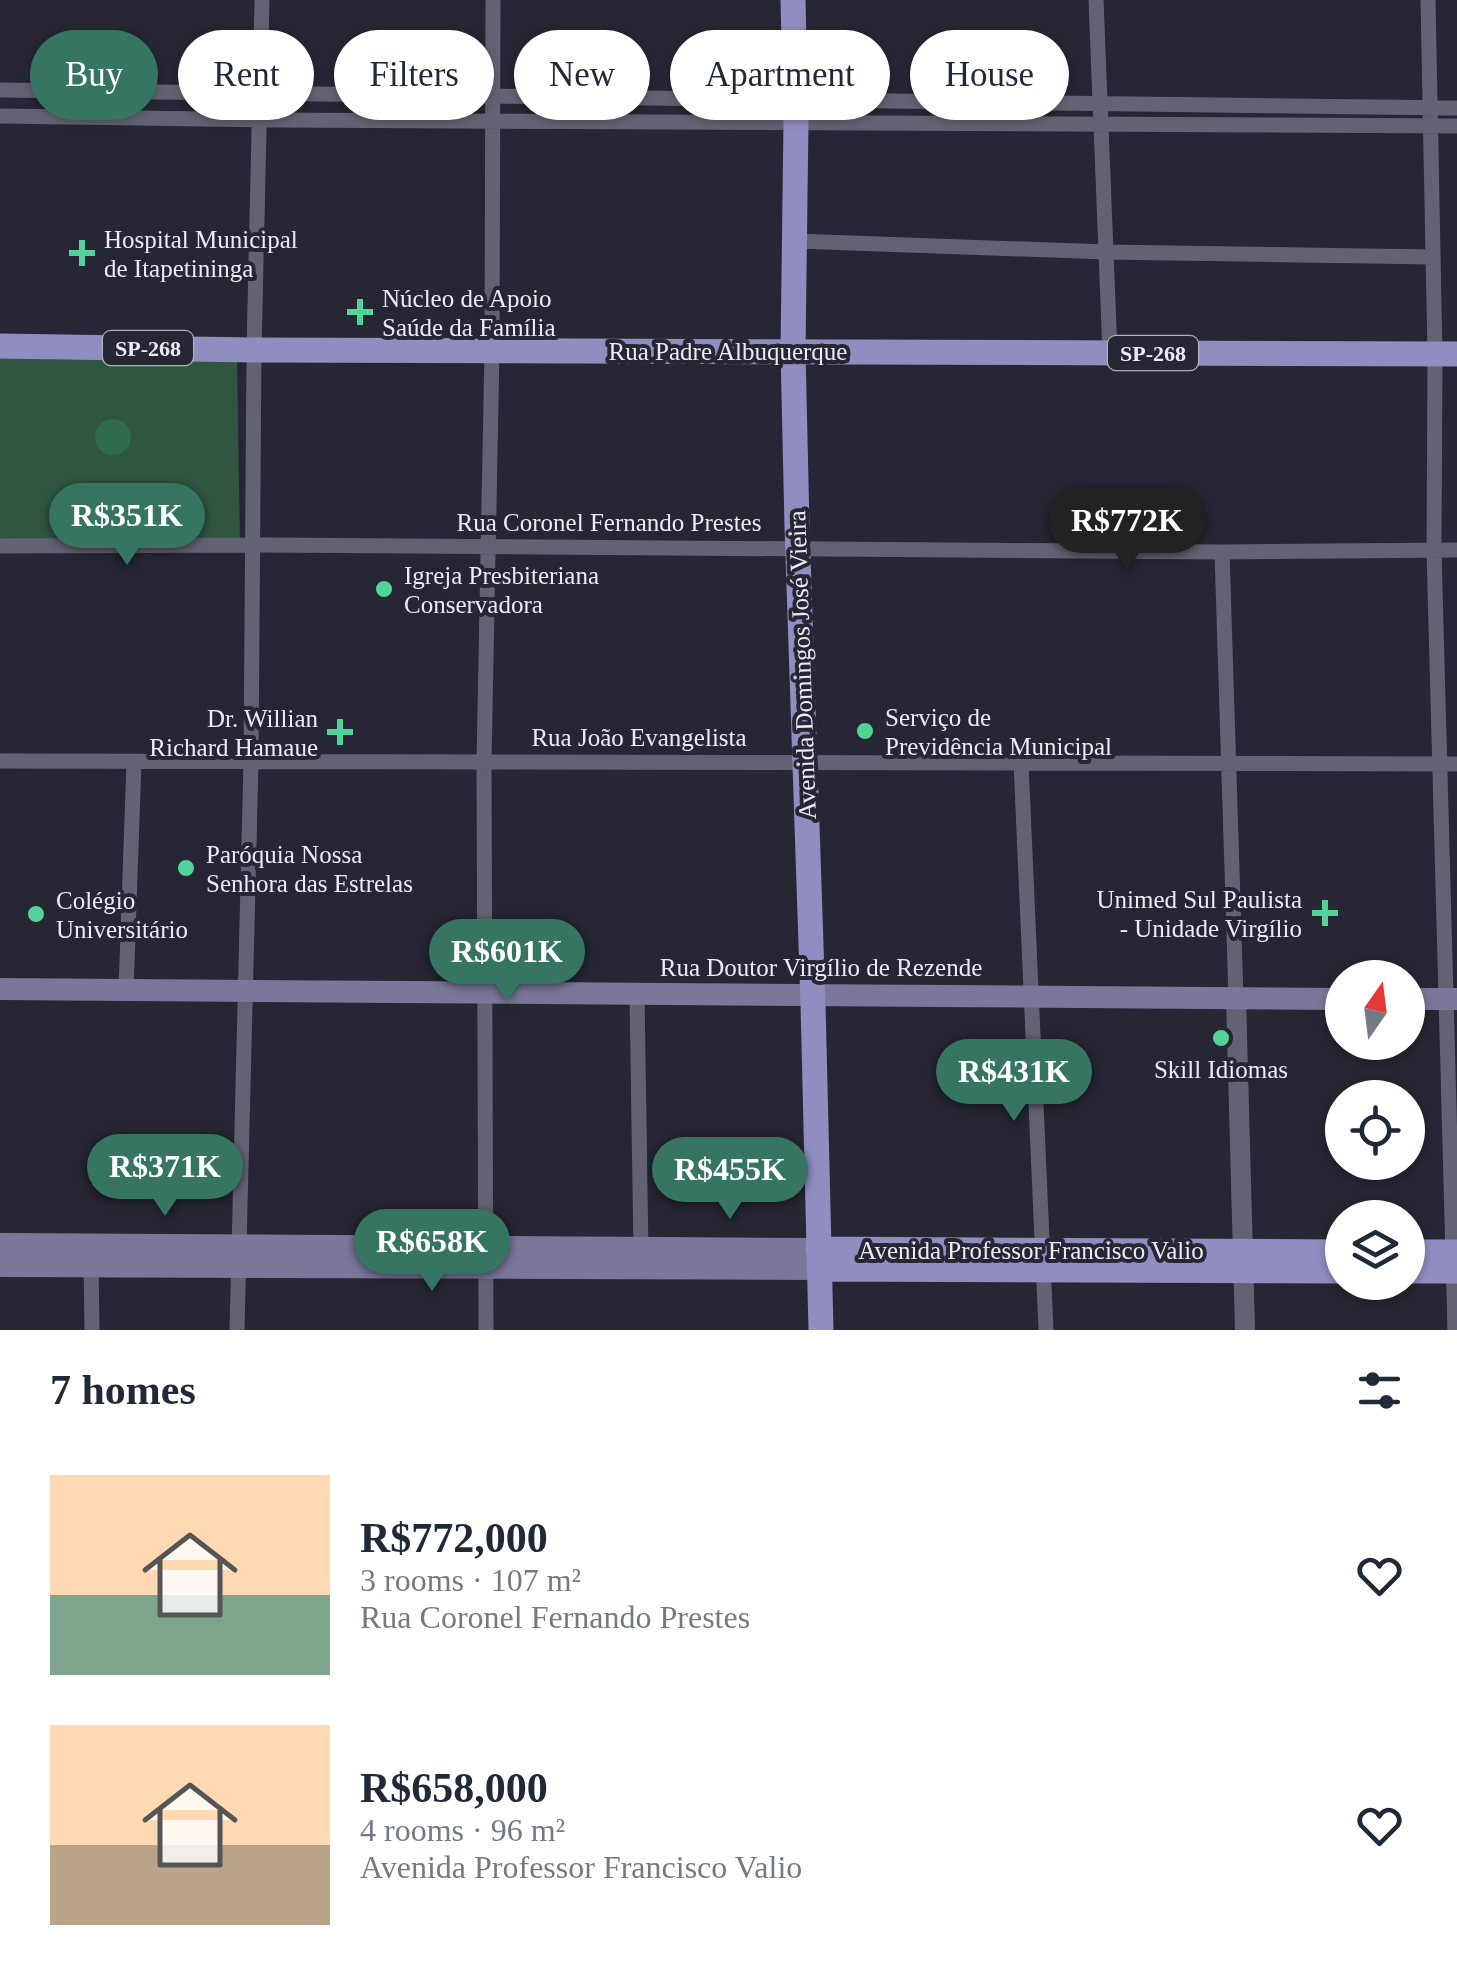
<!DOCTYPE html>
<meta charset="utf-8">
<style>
body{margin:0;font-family:Georgia,serif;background:#f6f6f7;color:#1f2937;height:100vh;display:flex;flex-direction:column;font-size:38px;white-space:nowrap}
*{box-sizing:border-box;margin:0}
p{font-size:32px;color:#747a83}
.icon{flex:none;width:55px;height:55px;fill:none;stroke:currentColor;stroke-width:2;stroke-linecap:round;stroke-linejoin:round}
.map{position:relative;height:1330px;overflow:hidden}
.sheet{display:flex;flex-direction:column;background:#fff;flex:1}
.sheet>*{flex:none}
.top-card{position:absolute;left:30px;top:30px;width:1398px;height:90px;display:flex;gap:20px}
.needle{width:65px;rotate:14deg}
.tools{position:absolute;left:1325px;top:960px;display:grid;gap:20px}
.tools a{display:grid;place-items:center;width:100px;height:100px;border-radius:50%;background:#fff;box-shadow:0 2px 8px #0004;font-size:50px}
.price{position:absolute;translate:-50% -85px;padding:0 22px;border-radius:35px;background:#367562;color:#fff;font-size:32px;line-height:65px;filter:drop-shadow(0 2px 5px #0008)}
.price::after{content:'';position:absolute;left:50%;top:60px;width:30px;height:22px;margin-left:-15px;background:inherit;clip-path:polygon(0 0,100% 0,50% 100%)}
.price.on{background:#222;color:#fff}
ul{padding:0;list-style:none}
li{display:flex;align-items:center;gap:30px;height:250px;padding:0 50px}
li span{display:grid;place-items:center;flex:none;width:280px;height:200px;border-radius:0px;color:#555}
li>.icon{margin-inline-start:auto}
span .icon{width:120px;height:120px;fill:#fffc;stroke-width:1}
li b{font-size:42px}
h2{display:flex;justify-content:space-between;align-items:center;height:120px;padding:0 50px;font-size:42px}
.pill{padding:0 35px;border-radius:45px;background:#fff;box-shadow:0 2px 8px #0004;font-size:35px;line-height:90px}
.pill.on{background:#367562;color:#fff}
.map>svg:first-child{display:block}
.green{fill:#305541}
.water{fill:#2e6c4d}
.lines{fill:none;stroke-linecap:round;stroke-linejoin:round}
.minor{stroke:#636273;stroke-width:15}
.tertiary{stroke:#636273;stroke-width:20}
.secondary{stroke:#7a779a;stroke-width:22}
.primary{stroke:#908dc1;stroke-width:25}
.poi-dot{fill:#52d397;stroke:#262634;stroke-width:4}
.labels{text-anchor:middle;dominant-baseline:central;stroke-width:8;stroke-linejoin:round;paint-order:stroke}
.shield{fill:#262634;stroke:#b0b0bb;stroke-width:2.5}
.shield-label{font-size:22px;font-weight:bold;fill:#ebebf5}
.poi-label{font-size:25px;fill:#ebebf5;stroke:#262634;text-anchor:start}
.street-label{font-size:25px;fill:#ebebf5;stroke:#262634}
</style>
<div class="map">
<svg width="1457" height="1330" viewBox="0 0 1457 1330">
<rect width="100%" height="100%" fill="#262634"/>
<path class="green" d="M0,357l237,1 3,186 -240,-3z"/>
<path class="water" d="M95 437a18 18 0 1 1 36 0a18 18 0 1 1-36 0Z"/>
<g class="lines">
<path class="minor" d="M1096,0l14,353
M1428,0l7,354 -1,197 21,779
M0,90l1457,18
M0,116l272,4 1185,6
M795,241l311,11 327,5
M0,546l268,-1 954,7 235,-2
M1222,552l14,446
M0,761l1457,3
M1021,763l25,567
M126,990l8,-228
M637,993l4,261
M91,1258l1,72
M237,1330l14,-568 3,-412 8,-350
M486,1330l-2,-568 8,-412 1,-350"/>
<path class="tertiary" d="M1236,998l9,332"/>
<path class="secondary" d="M0,989l1342,10
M1408,999h49
M0,1244l818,5
M0,1266l819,3"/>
<path class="primary" d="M793,0l3,122 -3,229 4,175 16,478 8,326
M0,346l254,4 1203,4
M818,1249l524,3
M1408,1252h49
M819,1269l523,2
M1408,1271h49"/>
</g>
<g class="poi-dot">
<path d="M77 238h10v10h10v10h-10v10h-10v-10h-10v-10h10z"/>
<path d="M355 297h10v10h10v10h-10v10h-10v-10h-10v-10h10z"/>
<circle cx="384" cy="589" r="10"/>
<circle cx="865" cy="731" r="10"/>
<path d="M335 717h10v10h10v10h-10v10h-10v-10h-10v-10h10z"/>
<circle cx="186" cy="868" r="10"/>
<path d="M1320 898h10v10h10v10h-10v10h-10v-10h-10v-10h10z"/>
<circle cx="36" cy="914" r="10"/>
<circle cx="1221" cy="1038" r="10"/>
</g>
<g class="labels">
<g class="shield">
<rect x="103" y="331" width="90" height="34" rx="8"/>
<rect x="1108" y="336" width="90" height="34" rx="8"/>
</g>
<g class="shield-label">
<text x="148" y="348">SP-268</text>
<text x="1153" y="353">SP-268</text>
</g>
<g class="poi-label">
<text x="104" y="239">Hospital Municipal<tspan x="104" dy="29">de Itapetininga</tspan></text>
<text x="382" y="298">Núcleo de Apoio<tspan x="382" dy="29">Saúde da Família</tspan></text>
<text x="404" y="575">Igreja Presbiteriana<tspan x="404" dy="29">Conservadora</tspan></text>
<text x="885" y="717">Serviço de<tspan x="885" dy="29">Previdência Municipal</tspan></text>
<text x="318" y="718" text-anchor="end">Dr. Willian<tspan x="318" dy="29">Richard Hamaue</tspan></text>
<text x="206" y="854">Paróquia Nossa<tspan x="206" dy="29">Senhora das Estrelas</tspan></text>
<text x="1302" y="899" text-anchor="end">Unimed Sul Paulista<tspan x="1302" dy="29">- Unidade Virgílio</tspan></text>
<text x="56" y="900">Colégio<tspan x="56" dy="29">Universitário</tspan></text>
<text x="1221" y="1069" text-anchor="middle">Skill Idiomas</text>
</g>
<g class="street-label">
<text x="728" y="351">Rua Padre Albuquerque</text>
<text x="609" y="522">Rua Coronel Fernando Prestes</text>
<text transform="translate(802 665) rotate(-92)">Avenida Domingos José Vieira</text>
<text x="639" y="737">Rua João Evangelista</text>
<text x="821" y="967">Rua Doutor Virgílio de Rezende</text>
<text x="1031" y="1250">Avenida Professor Francisco Valio</text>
</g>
</g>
</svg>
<div class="tools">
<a><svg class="needle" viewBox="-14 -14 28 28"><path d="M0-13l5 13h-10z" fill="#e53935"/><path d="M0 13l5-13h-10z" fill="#747a83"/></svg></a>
<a><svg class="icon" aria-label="locate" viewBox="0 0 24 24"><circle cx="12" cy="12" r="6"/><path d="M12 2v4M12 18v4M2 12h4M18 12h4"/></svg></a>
<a><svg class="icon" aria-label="layers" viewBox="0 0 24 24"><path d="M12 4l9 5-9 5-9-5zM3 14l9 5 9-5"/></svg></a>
</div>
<b class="price" style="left:127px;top:568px">R$351K</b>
<b class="price on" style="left:1127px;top:573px">R$772K</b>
<b class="price" style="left:507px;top:1004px">R$601K</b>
<b class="price" style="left:1014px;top:1124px">R$431K</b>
<b class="price" style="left:165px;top:1219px">R$371K</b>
<b class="price" style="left:730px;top:1222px">R$455K</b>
<b class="price" style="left:432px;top:1294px">R$658K</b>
<div class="top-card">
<a class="pill on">Buy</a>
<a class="pill">Rent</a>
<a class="pill">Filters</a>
<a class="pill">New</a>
<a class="pill">Apartment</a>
<a class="pill">House</a>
</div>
</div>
<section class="sheet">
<h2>7 homes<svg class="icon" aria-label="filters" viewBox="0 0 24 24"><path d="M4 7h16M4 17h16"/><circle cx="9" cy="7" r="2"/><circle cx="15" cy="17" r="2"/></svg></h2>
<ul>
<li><span style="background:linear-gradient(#ffd9b3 60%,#7fa58c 0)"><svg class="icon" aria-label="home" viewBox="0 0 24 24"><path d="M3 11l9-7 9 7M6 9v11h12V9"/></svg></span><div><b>R$772,000</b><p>3 rooms · 107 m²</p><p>Rua Coronel Fernando Prestes</p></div><svg class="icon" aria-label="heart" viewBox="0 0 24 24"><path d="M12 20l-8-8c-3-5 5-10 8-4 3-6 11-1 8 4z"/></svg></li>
<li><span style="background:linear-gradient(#ffd9b3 60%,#b9a48a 0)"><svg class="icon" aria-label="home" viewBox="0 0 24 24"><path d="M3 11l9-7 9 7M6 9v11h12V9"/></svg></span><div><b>R$658,000</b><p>4 rooms · 96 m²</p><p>Avenida Professor Francisco Valio</p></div><svg class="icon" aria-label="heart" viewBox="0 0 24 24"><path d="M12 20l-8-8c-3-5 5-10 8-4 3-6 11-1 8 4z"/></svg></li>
</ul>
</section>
